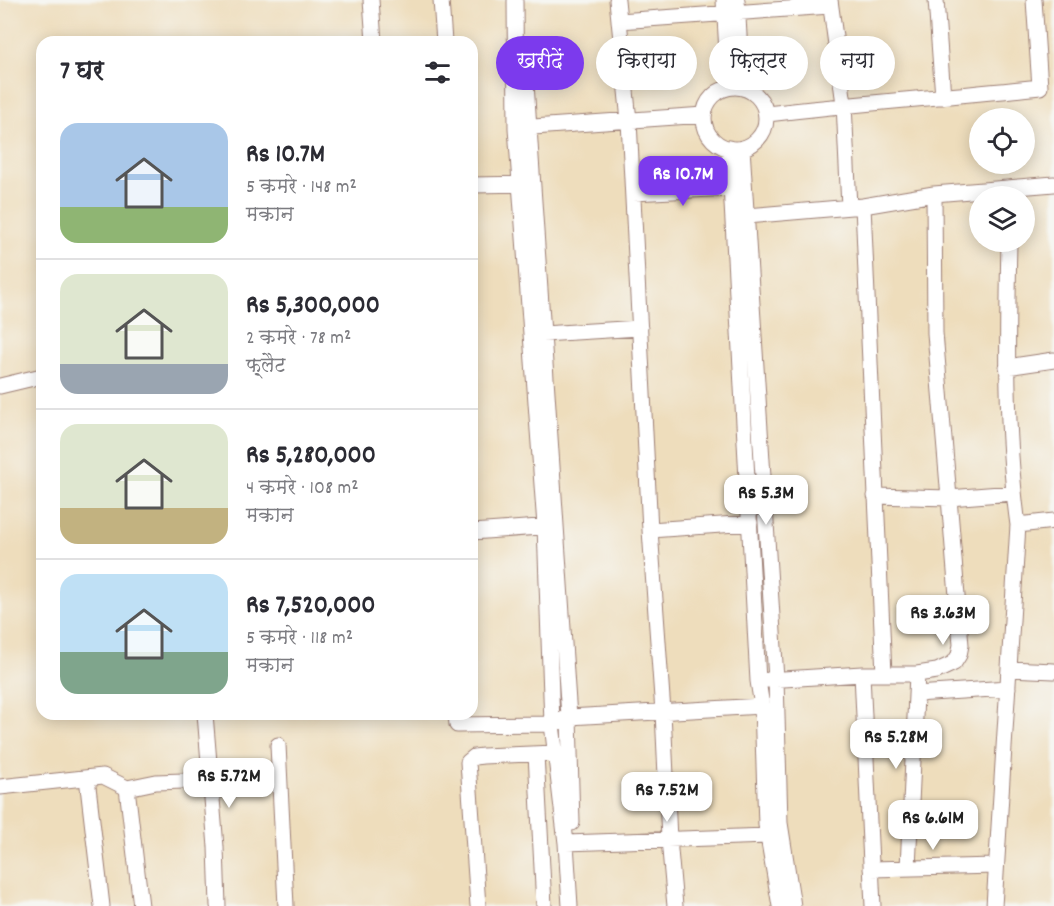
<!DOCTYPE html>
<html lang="hi">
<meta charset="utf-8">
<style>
body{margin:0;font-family:Dekko,"Playpen Sans Deva",sans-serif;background:#f2f2f3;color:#2b2b33;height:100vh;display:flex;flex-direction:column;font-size:22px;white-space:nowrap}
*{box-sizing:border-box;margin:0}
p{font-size:20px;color:#7c7c81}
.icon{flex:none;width:33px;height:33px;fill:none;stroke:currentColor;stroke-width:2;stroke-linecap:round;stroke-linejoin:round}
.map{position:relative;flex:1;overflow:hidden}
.drawer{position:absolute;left:36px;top:36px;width:442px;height:684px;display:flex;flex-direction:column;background:#fff;border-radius:18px;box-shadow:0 3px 15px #0003}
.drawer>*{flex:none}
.guide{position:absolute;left:496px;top:36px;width:466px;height:54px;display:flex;gap:12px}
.controls{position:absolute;left:969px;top:108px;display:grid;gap:12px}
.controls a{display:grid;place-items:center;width:66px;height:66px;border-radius:50%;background:#fff;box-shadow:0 3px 15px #0003;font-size:30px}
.price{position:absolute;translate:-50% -51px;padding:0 14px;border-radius:12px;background:#fff;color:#222;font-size:20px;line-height:39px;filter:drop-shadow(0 2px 3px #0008)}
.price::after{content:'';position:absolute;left:50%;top:36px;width:18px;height:14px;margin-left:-9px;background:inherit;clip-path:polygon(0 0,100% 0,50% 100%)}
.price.active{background:#7c3aed;color:#fff}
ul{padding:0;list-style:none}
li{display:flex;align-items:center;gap:18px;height:150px;padding:0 24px}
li+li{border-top:2px solid #e1e1e2}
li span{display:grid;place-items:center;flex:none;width:168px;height:120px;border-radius:18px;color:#555}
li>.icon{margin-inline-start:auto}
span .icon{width:72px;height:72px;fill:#fffc;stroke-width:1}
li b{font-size:26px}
h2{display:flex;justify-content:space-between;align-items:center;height:72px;padding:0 24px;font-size:26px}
.tag{padding:0 21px;border-radius:27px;background:#fff;box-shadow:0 3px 15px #0003;font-size:21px;line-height:54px}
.tag.active{background:#7c3aed;color:#fff}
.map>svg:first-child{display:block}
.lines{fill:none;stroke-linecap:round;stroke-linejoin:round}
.minor-casing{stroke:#9c7e74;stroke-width:17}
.minor{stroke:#fff;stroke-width:15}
</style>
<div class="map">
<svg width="1054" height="906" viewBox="0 0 1054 906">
<rect width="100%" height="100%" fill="#f6f6f2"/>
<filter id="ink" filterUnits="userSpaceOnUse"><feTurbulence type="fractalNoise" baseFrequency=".0167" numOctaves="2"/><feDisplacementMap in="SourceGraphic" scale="12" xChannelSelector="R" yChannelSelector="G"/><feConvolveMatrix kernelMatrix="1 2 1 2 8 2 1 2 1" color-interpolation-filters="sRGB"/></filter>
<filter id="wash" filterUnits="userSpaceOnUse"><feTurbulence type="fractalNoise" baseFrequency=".008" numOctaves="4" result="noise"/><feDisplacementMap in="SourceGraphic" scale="24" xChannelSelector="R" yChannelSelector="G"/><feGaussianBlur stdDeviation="1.35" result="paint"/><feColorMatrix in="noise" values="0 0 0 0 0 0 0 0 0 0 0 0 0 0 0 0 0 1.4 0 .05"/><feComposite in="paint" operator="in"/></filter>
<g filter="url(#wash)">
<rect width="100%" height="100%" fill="#eeddbc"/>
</g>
<g filter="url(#ink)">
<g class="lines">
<defs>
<path id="minor" d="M371,0l3,42
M441,0l3,42
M515,0l1,128 29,398 7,198 14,119 4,63
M617,0l12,121 21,409 13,182 6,127 6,67
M724,0l5,87
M737,0l5,87
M830,0l14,104 5,103
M936,0l7,97
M619,21l211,-15
M525,69l44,648 3,106
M704 118a31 31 0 1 1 62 0a31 31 0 1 1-62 0Z
M767,114c91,-11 182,-17 273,-27l-6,-87
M519,128l185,-13
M729,148l29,533 4,25 4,119 14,81
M742,148l34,531 4,144 13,83
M472,185l57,-1
M633,193l98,-5
M934,194l1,139 14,165 64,-5
M863,206l21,468
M747,216l116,-10 71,-12 120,-10
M543,334l97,-6
M1007,367l47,-7
M0,386l42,-10
M1018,525l36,-4
M650,530l100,-7
M472,532l81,-6
M1009,669l45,2
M862,674l11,232
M768,680l94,-6h55l20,-3 17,-8 5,-8 2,-10 -12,-147 -74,-2
M916,694l92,-6
M205,714l11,133 2,59
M456,714l1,11 95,-1 17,-7 193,-11
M278,745l8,161
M536,754l8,152
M87,778l15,128
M0,787l103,-11 24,12 14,118
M127,788l29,-6 55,-2
M566,843l202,-7
M908,868l9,-194
M871,869l125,-3
M478,906l-10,-144 6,-5 9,-1 72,-3
M994,906l24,-381c-13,-94 -11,-189 -9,-283"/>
</defs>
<use href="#minor" class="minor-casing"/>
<use href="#minor" class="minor"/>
</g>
</g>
</svg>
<div class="controls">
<a><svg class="icon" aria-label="locate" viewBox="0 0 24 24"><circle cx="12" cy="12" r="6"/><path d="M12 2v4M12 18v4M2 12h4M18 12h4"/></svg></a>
<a><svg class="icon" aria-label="layers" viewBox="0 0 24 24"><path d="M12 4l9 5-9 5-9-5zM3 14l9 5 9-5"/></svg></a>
</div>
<b class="price active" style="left:683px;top:207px">Rs 10.7M</b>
<b class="price" style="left:766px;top:526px">Rs 5.3M</b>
<b class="price" style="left:943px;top:646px">Rs 3.63M</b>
<b class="price" style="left:896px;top:770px">Rs 5.28M</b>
<b class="price" style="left:229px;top:809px">Rs 5.72M</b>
<b class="price" style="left:667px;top:823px">Rs 7.52M</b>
<b class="price" style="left:933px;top:851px">Rs 6.61M</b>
<div class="guide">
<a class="tag active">खरीदें</a>
<a class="tag">किराया</a>
<a class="tag">फ़िल्टर</a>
<a class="tag">नया</a>
</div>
<section class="drawer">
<h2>7 घर<svg class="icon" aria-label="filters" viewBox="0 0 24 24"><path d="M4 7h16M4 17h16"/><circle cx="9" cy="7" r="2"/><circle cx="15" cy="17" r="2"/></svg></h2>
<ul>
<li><span style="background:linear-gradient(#a9c7e8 70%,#8fb573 0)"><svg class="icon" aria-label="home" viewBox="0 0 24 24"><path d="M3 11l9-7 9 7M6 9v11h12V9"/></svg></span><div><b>Rs 10.7M</b><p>5 कमरे · 148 m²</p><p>मकान</p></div></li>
<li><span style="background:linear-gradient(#dfe7d0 75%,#9aa5b1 0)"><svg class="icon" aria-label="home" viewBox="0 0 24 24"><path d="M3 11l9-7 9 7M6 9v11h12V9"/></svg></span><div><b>Rs 5,300,000</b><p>2 कमरे · 78 m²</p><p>फ़्लैट</p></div></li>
<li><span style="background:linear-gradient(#dfe7d0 70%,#c2b280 0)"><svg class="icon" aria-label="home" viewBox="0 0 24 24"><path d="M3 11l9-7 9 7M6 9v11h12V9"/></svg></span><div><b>Rs 5,280,000</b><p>4 कमरे · 108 m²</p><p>मकान</p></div></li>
<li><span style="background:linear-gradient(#bfe0f5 65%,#7fa58c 0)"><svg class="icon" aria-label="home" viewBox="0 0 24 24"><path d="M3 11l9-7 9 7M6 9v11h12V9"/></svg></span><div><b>Rs 7,520,000</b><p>5 कमरे · 118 m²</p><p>मकान</p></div></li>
</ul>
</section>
</div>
